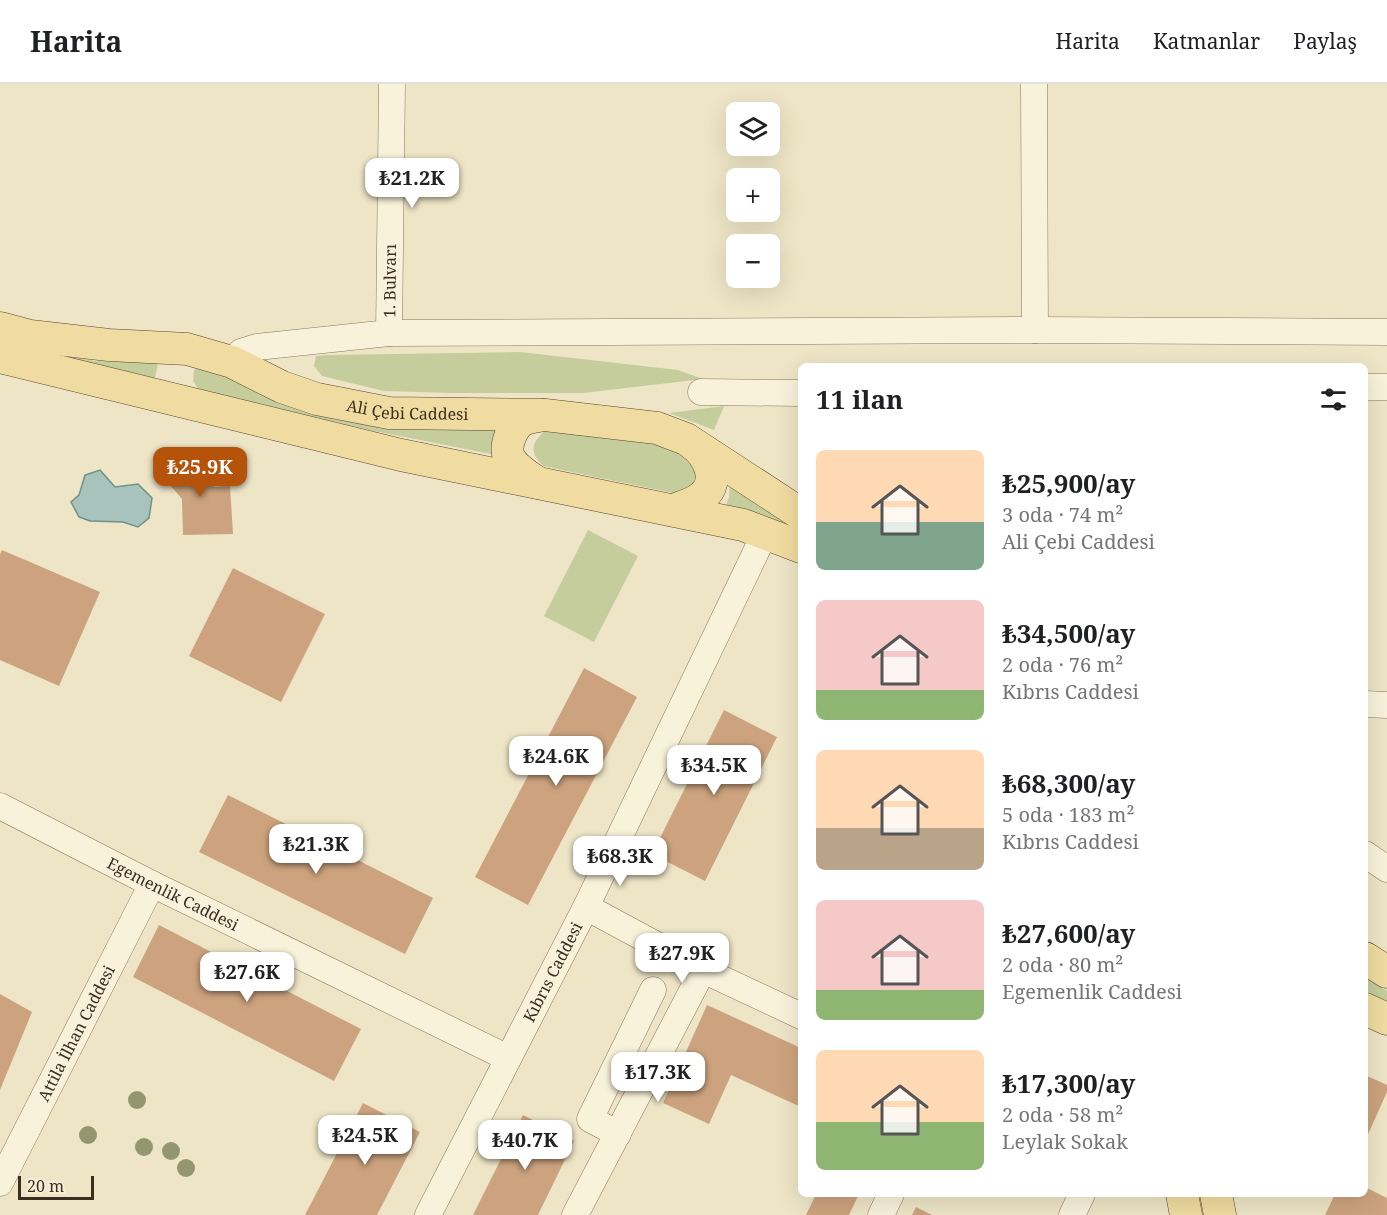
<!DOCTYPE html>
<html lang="tr">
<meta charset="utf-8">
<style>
body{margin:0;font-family:"Noto Serif",serif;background:#f2f2f2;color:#202124;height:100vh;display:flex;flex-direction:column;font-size:22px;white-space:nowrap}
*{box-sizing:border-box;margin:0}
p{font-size:20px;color:#757577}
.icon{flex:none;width:33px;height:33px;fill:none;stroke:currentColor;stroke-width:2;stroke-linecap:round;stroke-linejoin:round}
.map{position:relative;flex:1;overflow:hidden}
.side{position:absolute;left:798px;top:279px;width:570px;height:834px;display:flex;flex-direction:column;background:#fff;border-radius:9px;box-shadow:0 6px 24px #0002}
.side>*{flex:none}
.controls{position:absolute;left:726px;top:18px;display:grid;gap:12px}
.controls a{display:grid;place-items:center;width:54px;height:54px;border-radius:9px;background:#fff;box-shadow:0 6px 24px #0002;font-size:30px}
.scale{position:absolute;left:18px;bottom:15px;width:76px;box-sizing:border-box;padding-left:6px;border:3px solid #3b2e20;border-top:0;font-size:16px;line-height:21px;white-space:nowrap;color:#3b2e20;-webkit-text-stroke:4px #f6efd7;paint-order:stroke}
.price{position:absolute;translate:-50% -51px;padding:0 14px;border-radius:12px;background:#fff;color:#222;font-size:20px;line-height:39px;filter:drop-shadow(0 2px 3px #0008)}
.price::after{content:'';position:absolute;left:50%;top:36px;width:18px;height:14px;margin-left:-9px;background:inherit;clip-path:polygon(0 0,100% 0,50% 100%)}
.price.selected{background:#b45309;color:#fff}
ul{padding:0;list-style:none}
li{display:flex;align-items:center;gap:18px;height:150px;padding:0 18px}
li span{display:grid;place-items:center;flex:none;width:168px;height:120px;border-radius:9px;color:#555}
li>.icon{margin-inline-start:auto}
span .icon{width:72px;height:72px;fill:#fffc;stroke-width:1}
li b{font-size:26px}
h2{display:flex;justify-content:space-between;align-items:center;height:72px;padding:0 18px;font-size:26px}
header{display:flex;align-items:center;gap:36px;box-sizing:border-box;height:84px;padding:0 30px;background:#fff;border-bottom:2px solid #e0e0e0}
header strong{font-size:28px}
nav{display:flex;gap:33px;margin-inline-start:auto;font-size:21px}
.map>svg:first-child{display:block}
.green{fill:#c4cd9b}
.water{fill:#a8c2bc;stroke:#6f918a;stroke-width:1.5}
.building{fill:#cca37e}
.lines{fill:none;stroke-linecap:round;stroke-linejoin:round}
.minor-casing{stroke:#8a775c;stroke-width:27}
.major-casing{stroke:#584530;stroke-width:33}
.minor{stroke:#f9f2db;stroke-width:26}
.major{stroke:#f0dca0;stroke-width:32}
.tree{fill:#93976f}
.labels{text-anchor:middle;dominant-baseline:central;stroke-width:6;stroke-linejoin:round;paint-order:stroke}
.street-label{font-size:16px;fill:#3b2e20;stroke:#f6efd7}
</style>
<header>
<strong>Harita</strong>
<nav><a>Harita</a><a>Katmanlar</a><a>Paylaş</a></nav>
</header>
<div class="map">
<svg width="1387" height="1131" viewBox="0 0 1387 1131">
<rect width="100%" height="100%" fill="#eee5c7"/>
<path class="green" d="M33,268l63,9 62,2 -3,15z
M520,268l158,18 25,9 -120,14h-133l-66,-2 -62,-15 -8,-10 2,-10 13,-1z
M202,282l300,60 -1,30 -132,-26 -171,-41 -5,-8 1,-11z
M724,322l-10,24 -45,-17z
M547,345l132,18 18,24 -4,13 -10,11 -140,-29c-15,-15 -11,-24 4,-37z
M730,398l61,43 -67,-15 5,-13z
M588,446l50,26 -44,86 -50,-26z
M1365,893l22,14v10l-22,-8z"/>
<path class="water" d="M100,386l15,17 23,-3 14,14 -3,20 -11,9 -15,-5 -33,-1 -11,-4 -8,-15 8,-7 6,-20z"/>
<path class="building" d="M197,369l17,34 16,-1 3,48 -50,1 -1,-36 -24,-28z
M2,466l98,42 -41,94 -59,-26v-106z
M233,484l92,46 -44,88 -92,-46z
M584,584l53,29 -109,208 -53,-28z
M724,626l53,27 -72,144 -53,-27z
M228,711l205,103 -28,56 -206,-102z
M159,841l202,104 -27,52 -201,-104z
M0,910l32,18 -32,78z
M707,921l94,43v59l-70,-32 -22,49 -46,-21z
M1365,991l22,10v7l-22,49z
M363,1019l57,29 -43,83h-72z
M523,1031l51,26 -36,74h-65z
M1365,1103l22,11v17h-62l10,-21h30z
M816,1110h43l-10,21h-43z
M916,1123l16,8h-20z"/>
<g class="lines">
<defs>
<g id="minor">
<path d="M1034,0l1,246"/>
<path id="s1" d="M389,249l3,-249"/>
<path d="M232,278l9,-10 16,-5 132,-14 646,-3 352,2"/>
<path d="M1365,303h22"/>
<path d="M701,308l100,1"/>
<path d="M1365,620l22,1"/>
<path id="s2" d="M0,722l152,78 356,174"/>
<path d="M1365,770l22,15"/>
<path d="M586,823l117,63 98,46"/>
<path d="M618,1050l-28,-15 63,-129"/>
<path id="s3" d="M0,1099l152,-299"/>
<path id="s4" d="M428,1131l158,-308 179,-374"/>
<path d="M575,1131l128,-245"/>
<path d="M881,1131l10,-21"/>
<path d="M1072,1131l10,-21"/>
</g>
<g id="major">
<path id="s5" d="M0,244l30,8 79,9 78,4 45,13 50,25 35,12 72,14 156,2 112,13 29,11 115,75"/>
<path d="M0,273l401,98 342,70 58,22"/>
<path d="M538,399c-10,-7 -24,-15 -29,-26 -5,-12 4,-33 16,-38 6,-2 13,-3 19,-4"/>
<path d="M673,426c11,-4 21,-6 30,-14 18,-15 5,-41 -10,-52"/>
<path d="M1365,874l22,14"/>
<path d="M1365,925l22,10"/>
<path d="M1182,1110l4,21"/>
<path d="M1216,1110l4,21"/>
</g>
</defs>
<use href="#minor" class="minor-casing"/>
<use href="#major" class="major-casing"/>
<use href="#minor" class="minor"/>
<use href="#major" class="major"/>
</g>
<g class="tree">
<circle cx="137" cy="1016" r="9"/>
<circle cx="88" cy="1051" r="9"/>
<circle cx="144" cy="1063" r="9"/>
<circle cx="171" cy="1067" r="9"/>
<circle cx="186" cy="1084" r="9"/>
</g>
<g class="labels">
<g class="street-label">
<text stroke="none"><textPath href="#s1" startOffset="52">1. Bulvarı</textPath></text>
<text stroke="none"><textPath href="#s5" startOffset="420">Ali Çebi Caddesi</textPath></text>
<text stroke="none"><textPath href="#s2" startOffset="194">Egemenlik Caddesi</textPath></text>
<text stroke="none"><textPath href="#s4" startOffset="273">Kıbrıs Caddesi</textPath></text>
<text stroke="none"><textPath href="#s3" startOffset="168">Attila İlhan Caddesi</textPath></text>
</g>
</g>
</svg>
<div class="controls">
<a><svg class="icon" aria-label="layers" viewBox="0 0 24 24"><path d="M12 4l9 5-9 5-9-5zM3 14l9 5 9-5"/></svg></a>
<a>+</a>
<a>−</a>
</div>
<div class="scale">20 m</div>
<b class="price" style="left:412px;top:125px">₺21.2K</b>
<b class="price selected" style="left:200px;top:414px">₺25.9K</b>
<b class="price" style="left:556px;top:703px">₺24.6K</b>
<b class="price" style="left:714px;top:712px">₺34.5K</b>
<b class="price" style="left:316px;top:791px">₺21.3K</b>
<b class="price" style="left:620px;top:803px">₺68.3K</b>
<b class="price" style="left:682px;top:900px">₺27.9K</b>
<b class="price" style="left:247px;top:919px">₺27.6K</b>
<b class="price" style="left:658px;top:1019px">₺17.3K</b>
<b class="price" style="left:365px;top:1082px">₺24.5K</b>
<b class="price" style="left:525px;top:1087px">₺40.7K</b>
<section class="side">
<h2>11 ilan<svg class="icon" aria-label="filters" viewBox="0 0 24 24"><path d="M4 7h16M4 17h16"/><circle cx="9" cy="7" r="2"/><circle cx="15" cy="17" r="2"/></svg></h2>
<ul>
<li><span style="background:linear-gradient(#ffd9b3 60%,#7fa58c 0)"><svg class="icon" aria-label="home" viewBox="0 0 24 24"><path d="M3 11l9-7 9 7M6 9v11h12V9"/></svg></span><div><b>₺25,900/ay</b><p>3 oda · 74 m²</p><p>Ali Çebi Caddesi</p></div></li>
<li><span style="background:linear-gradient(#f6c9c9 75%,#8fb573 0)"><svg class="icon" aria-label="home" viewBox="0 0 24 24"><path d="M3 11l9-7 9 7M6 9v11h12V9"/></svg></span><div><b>₺34,500/ay</b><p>2 oda · 76 m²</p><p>Kıbrıs Caddesi</p></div></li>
<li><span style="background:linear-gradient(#ffd9b3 65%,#b9a48a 0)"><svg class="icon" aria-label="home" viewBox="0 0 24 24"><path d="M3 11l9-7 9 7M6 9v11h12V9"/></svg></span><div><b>₺68,300/ay</b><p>5 oda · 183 m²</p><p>Kıbrıs Caddesi</p></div></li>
<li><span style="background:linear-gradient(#f6c9c9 75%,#8fb573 0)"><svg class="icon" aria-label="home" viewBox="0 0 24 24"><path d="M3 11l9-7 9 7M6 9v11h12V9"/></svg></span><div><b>₺27,600/ay</b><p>2 oda · 80 m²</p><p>Egemenlik Caddesi</p></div></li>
<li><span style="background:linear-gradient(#ffd9b3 60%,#8fb573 0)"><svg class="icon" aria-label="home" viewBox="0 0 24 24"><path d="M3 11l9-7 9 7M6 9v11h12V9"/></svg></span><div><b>₺17,300/ay</b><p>2 oda · 58 m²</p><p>Leylak Sokak</p></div></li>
</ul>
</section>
</div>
